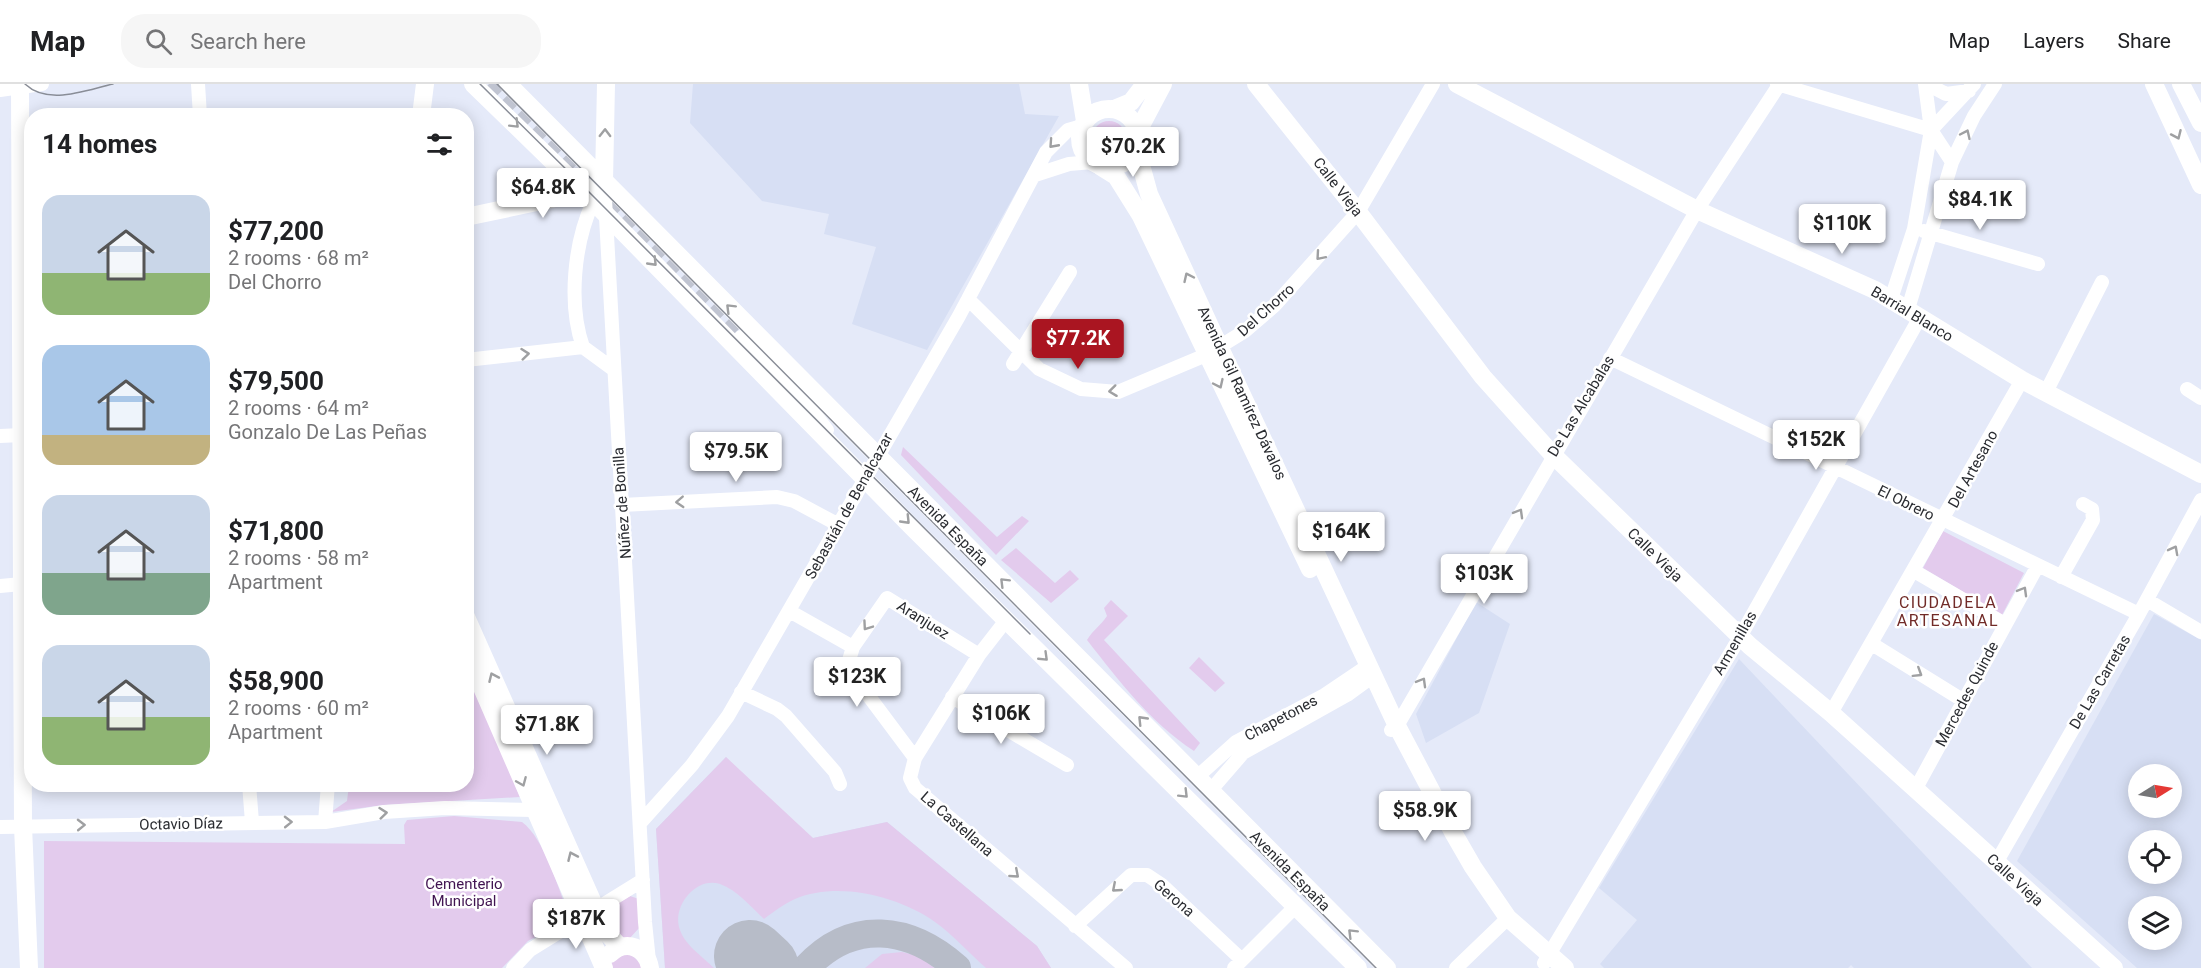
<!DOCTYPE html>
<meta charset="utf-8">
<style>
body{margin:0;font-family:Roboto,sans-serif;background:#f6f6f6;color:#202124;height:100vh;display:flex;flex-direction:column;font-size:22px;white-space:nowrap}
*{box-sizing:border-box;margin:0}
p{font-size:20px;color:#757577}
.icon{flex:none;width:33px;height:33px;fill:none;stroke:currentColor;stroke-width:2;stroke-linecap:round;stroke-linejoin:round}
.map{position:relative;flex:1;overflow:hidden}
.sheet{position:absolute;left:24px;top:24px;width:450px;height:684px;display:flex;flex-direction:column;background:#fff;border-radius:24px;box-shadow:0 3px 15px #0003}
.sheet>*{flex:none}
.needle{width:39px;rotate:79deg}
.buttons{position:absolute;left:2128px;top:680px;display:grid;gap:12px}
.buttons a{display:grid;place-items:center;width:54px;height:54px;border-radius:50%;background:#fff;box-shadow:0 3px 15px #0003;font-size:30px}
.price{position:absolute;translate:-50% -51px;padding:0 14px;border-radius:6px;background:#fff;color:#222;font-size:20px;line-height:39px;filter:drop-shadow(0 2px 3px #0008)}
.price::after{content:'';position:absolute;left:50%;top:36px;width:18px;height:14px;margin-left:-9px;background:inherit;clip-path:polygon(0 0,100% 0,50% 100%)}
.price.selected{background:#aa1521;color:#fff}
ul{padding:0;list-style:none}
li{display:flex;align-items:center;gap:18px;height:150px;padding:0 18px}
li span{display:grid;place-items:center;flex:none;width:168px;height:120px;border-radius:18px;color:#555}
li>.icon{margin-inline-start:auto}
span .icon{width:72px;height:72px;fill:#fffc;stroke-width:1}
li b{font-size:26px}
h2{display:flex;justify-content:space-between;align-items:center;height:72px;padding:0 18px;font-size:26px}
header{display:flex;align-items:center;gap:36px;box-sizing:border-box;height:84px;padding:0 30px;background:#fff;border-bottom:2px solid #e0e0e0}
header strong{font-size:28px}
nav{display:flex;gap:33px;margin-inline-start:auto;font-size:21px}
.search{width:420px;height:54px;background:#f6f6f6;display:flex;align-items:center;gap:15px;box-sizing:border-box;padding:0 21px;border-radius:24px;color:#757577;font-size:22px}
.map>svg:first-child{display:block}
.built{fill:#d7dff4;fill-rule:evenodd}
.green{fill:#e3cbed}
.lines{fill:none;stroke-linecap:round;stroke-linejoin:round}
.taxiway{stroke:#b7bcc8;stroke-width:28}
.runway{stroke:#b7bcc8;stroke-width:72}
.minor-tunnel{stroke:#c0c4d1;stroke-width:14;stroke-dasharray:14 7;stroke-linecap:butt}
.minor{stroke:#fff;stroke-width:14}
.major{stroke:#fff;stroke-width:18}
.tram{stroke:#898d97;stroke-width:1.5}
.oneway{stroke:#9fa0a2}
.labels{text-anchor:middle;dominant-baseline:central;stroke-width:5;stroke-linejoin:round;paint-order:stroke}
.street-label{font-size:15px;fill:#2a2c31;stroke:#fff}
.park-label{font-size:15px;fill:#411451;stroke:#fff}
.neighbourhood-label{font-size:16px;letter-spacing:1.5px;fill:#712b28;stroke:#fff}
</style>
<header>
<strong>Map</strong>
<div class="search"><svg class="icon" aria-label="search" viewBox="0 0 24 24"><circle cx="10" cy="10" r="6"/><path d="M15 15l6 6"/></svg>Search here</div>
<nav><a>Map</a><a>Layers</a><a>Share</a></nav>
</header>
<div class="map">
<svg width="2201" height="884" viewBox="0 0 2201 884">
<rect width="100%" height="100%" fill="#e5eaf9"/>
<path class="built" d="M693,0h326l6,30 34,2 -132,234 -75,-26 24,-77 -52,-13 5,-20 -67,-13 -72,-78z
M1476,518l34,22 -31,89 -53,30 -10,-29z
M2154,530l47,26v328h-64l-120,-107zM2139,690h33v33h-33zM2139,756h33v33h-33zM2139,822h33v33h-33z
M1739,575l293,309h-178l-3,-3 -3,3h-244l-4,-4 37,-44 -38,-32z
M726,673l29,33 58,48 74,-16 150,124 14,22h-386l-9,-139z"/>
<path class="green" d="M1092 54a17 17 0 1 1 34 0a17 17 0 1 1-34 0Z
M903,363l94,90 25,-21 7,5 -33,34 -95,-100z
M1943,447l81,42 -22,42 -79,-47z
M1016,464l39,35 15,-13 9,9 -28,24 -50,-43z
M1111,516l17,16 -24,24 96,103 -6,8c-44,-29 -75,-70 -107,-111 6,-10 14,-15 20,-24l-3,-8z
M1199,573l26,26 -10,9 -26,-24z
M467,584l53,129 -136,8 -53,7 16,-11 2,-16 117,-1z
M726,673l87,81 74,-16 150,124 14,22h-65c-17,-15 -33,-33 -51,-46 -37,-26 -97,-41 -140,-23 -11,5 -22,13 -31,20 -13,-12 -27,-29 -44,-35 -24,-8 -49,23 -40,46 5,15 23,27 34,38h-49l-9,-139z
M454,732l68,6c23,17 37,69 48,96l-42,23 -26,27h-458v-127l361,3 -1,-19 3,-5z
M630,812l9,3 1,28 -11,12 -8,1 -17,-29z
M628,867l17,17h-35l3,-9z
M902,868l16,4 17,12h-70l17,-14z"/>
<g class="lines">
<path class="taxiway" d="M806,884c46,-50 104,-42 151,0"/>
<path class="runway" d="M750,872l13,12"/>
<path class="minor-tunnel" d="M489,0l252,253"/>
<path class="minor" d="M198,0l2,32
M1777,0l154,46
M1925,0l6,46 21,32
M1927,0l19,10 23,-3
M0,6l42,-6
M1035,91l34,-11 24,-2
M604,97l41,741 4,39
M593,118c-19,41 -25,102 -10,145l30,22
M1924,147l114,33
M968,215l71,70 42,20 37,3 88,-37 39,-24 29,-25 84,-94 75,-128
M1891,215l23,-70 17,-99 43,-46
M1908,225l44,-147 22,-46 21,-32
M741,253l66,67 20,26
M1610,274l529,256
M466,276l117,-13
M1013,280l57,-92
M2187,305l14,9
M2046,308l56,-110
M0,352l22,-1
M622,421l155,-8 17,4 43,23
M1914,487l91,53
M2061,493l32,-57 -1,-11 -9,-5
M0,502l32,-3
M2147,516l54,32
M791,528l62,35
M1007,535l-28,36 -64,103 -5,20 5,10 211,180
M1872,560l92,57
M741,608l36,17 9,7 49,56 5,12
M952,613l115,68
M1831,629l191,-333
M1391,646l6,-4 300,-516 82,-125
M915,674l-68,-91 6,-20 34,-49 92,57
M1197,693l39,-35 87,-46 46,-31
M249,700l3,38
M1211,706l32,-37 104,-58 26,-19
M1915,706l122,-223
M325,738l3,-38
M641,738l51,-57 36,-49 231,-400 87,-164 22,-22 14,-4
M0,743l325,-5 59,-10 61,-4 89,2
M1996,779l143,-249 62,-114
M1075,842l56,-51h16l15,10 80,75
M1544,879l196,-326 179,-318
M513,884l17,-18 113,-70
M1234,884l62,-62
M1456,884l52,-50"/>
<path class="major" d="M473,0l111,108 328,335 446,441
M508,0l879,884
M1079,0l6,37
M1256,0l102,128 125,165 70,78 197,191 81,67 283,255
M1457,0l240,126 178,80 147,90 179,94
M2154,0l47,101
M2181,0l20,39
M20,3l3,739 6,142
M1114,25l17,-7 14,-18
M1080 54a29 29 0 1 1 58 0a29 29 0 1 1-58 0Z
M421,32l4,-32
M1137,49l26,-49
M1136,63l13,47 71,154 177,378 57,108 19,33 35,51 57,50
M1100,82l16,10 25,40 169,353
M466,133l118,-25 20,-11 2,-97
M466,533l140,315 14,15
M466,567l138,317
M610,870c16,-16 37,-6 40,14"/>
<path class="tram" d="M25,0c23,22 61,6 88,0
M480,0l99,98
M497,0l879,884
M587,106l443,444"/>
</g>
<defs><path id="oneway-chevron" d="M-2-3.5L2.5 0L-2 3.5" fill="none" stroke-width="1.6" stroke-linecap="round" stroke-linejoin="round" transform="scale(1.5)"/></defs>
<g class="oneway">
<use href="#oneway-chevron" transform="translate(515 40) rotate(45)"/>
<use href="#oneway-chevron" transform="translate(605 49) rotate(-89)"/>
<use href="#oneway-chevron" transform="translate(1966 50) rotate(-65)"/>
<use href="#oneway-chevron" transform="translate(2177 51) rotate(66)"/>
<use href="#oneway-chevron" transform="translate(1053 60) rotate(132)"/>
<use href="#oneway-chevron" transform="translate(1320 172) rotate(131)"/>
<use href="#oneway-chevron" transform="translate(653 178) rotate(46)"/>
<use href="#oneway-chevron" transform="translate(1188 193) rotate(-115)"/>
<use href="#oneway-chevron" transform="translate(730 224) rotate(-135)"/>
<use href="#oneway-chevron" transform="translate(525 270) rotate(-6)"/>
<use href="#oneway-chevron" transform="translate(1219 300) rotate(65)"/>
<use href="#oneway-chevron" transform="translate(1113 307) rotate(173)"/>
<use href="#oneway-chevron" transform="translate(680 418) rotate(177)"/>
<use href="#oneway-chevron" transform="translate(1519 429) rotate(-60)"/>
<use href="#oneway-chevron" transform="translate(906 436) rotate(46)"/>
<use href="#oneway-chevron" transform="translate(2174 466) rotate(-62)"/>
<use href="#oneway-chevron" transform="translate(1004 498) rotate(-135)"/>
<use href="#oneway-chevron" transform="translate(2023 507) rotate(-60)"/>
<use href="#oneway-chevron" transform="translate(867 542) rotate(125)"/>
<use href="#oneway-chevron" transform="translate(1044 573) rotate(44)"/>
<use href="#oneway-chevron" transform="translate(1918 589) rotate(32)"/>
<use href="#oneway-chevron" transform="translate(493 593) rotate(-114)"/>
<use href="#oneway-chevron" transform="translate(1422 598) rotate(-60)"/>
<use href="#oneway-chevron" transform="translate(1142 636) rotate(-134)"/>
<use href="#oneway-chevron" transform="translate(522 698) rotate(67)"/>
<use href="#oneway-chevron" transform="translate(1184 710) rotate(45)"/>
<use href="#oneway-chevron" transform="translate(383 729) rotate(-6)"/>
<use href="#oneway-chevron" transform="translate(288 738) rotate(-1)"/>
<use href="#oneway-chevron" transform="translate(81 741) rotate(-1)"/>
<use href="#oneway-chevron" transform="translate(572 772) rotate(-114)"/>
<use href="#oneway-chevron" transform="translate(1015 790) rotate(41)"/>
<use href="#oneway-chevron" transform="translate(1116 804) rotate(139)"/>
<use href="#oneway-chevron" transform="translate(1352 849) rotate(-135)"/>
</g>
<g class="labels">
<g class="street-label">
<text transform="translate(1338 103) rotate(52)">Calle Vieja</text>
<text transform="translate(1266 226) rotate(-42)">Del Chorro</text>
<text transform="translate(1912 230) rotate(31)">Barrial Blanco</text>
<text transform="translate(1242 309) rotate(65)">Avenida Gil Ramírez Dávalos</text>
<text transform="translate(1581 322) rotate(-59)">De Las Alcabalas</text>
<text transform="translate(1973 385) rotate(-61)">Del Artesano</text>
<text transform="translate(622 419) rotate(-94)">Núñez de Bonilla</text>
<text transform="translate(1906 419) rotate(26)">El Obrero</text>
<text transform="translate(849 422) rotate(-61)">Sebastián de Benalcazar</text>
<text transform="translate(948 442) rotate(45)">Avenida España</text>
<text transform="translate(1655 471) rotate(44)">Calle Vieja</text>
<text transform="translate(923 536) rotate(32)">Aranjuez</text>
<text transform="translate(1735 559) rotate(-60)">Armenillas</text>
<text transform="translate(2100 598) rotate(-60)">De Las Carretas</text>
<text transform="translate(1967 610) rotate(-62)">Mercedes Quinde</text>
<text transform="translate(1281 634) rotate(-28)">Chapetones</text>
<text transform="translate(181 740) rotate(-1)">Octavio Díaz</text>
<text transform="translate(957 740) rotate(41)">La Castellana</text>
<text transform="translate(1290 787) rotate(45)">Avenida España</text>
<text transform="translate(2015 796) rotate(42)">Calle Vieja</text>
<text transform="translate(1174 814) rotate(41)">Gerona</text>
</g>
<g class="park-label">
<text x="464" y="800">Cementerio<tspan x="464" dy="17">Municipal</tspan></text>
</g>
<g class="neighbourhood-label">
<text x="1948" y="518">CIUDADELA<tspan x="1948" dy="18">ARTESANAL</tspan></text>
</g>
</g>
</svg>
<div class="buttons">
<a><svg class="needle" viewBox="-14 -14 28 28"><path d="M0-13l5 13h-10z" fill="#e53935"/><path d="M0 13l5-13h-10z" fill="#757577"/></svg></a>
<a><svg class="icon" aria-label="locate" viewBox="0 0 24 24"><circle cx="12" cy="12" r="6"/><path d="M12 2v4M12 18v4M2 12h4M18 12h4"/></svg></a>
<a><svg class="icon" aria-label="layers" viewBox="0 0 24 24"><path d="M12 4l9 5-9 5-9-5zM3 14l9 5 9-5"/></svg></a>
</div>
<b class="price" style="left:1133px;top:94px">$70.2K</b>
<b class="price" style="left:543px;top:135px">$64.8K</b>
<b class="price" style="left:1980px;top:147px">$84.1K</b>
<b class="price" style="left:1842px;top:171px">$110K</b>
<b class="price selected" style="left:1078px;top:286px">$77.2K</b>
<b class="price" style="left:1816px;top:387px">$152K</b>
<b class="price" style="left:736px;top:399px">$79.5K</b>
<b class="price" style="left:1341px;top:479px">$164K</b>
<b class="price" style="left:1484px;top:521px">$103K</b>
<b class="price" style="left:857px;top:624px">$123K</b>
<b class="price" style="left:1001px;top:661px">$106K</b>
<b class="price" style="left:547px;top:672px">$71.8K</b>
<b class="price" style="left:1425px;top:758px">$58.9K</b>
<b class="price" style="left:576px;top:866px">$187K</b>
<section class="sheet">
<h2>14 homes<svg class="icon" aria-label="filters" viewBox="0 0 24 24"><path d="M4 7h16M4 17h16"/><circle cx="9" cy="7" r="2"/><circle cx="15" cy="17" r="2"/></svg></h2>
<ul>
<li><span style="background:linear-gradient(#c9d6e8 65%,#8fb573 0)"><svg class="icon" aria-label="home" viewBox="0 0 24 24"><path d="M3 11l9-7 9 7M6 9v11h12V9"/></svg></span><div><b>$77,200</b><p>2 rooms · 68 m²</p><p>Del Chorro</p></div></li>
<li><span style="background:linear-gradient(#a9c7e8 75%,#c2b280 0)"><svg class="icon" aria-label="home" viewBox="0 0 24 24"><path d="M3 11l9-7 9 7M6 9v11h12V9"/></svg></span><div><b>$79,500</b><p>2 rooms · 64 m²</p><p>Gonzalo De Las Peñas</p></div></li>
<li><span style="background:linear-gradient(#c9d6e8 65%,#7fa58c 0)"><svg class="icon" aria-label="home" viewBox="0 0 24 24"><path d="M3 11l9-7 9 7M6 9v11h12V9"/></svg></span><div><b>$71,800</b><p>2 rooms · 58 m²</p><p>Apartment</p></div></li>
<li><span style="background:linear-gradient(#c9d6e8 60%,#8fb573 0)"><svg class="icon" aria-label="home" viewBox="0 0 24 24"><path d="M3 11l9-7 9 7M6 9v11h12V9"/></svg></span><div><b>$58,900</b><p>2 rooms · 60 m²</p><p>Apartment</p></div></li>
</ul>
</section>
</div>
